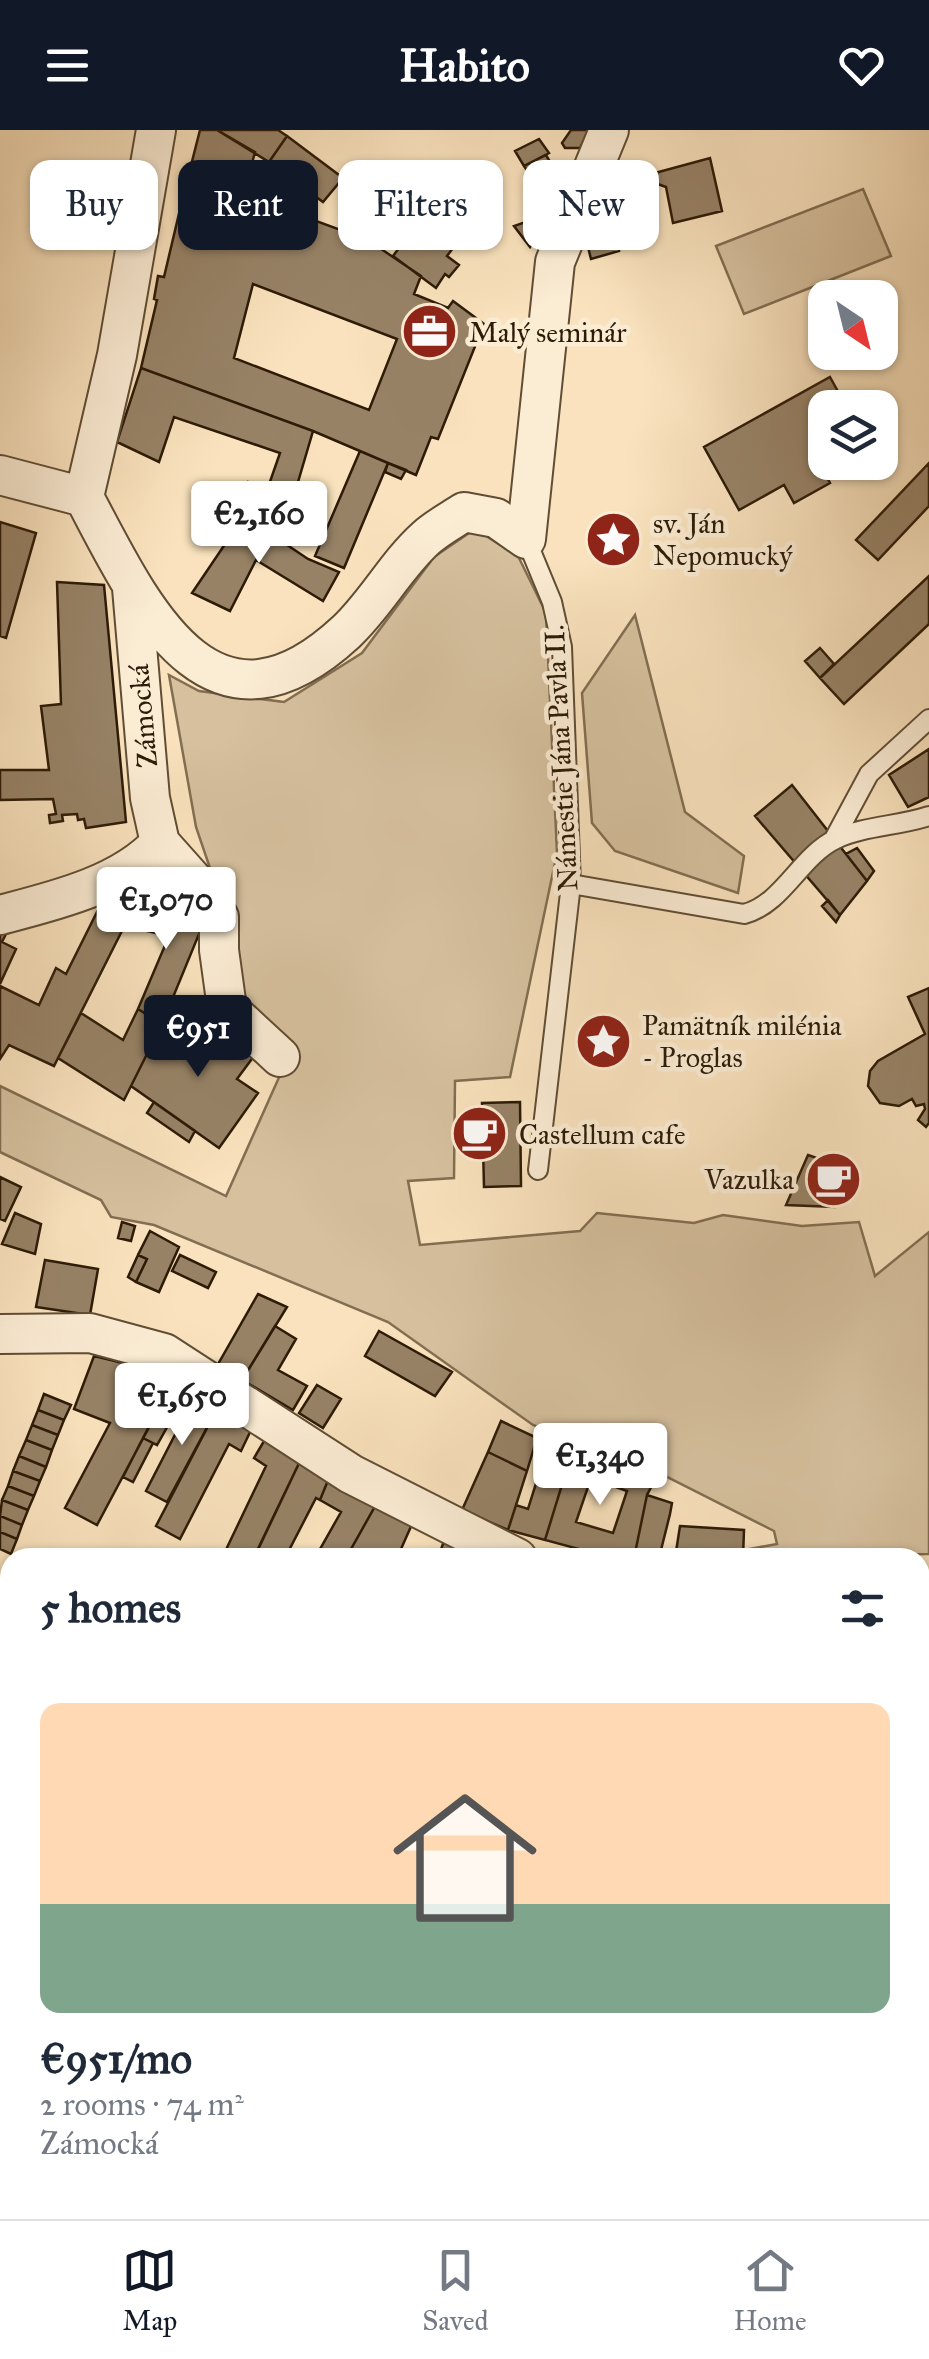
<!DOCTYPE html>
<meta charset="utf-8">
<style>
body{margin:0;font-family:"IM FELL Great Primer",serif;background:#f2f2f3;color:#1f2937;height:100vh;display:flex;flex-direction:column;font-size:38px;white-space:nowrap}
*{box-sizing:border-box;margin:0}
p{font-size:32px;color:#747a83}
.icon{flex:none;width:55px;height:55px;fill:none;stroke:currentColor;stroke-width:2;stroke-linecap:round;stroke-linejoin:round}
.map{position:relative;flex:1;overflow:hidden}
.sheet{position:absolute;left:0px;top:1418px;width:930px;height:672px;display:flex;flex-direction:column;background:#fff;border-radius:30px 30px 0 0;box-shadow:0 2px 8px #0004}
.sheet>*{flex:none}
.banner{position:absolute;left:30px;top:30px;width:870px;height:90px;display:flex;gap:20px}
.needle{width:65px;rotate:145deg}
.tools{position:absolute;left:808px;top:150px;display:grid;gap:20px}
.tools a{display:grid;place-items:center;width:90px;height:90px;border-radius:20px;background:#fff;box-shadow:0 2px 8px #0004;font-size:50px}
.price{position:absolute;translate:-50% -85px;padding:0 22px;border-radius:10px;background:#fff;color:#222;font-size:32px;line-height:65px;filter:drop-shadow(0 2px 5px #0008)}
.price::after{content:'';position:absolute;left:50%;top:60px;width:30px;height:22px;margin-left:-15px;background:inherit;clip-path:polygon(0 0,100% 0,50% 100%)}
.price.active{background:#111827;color:#fff}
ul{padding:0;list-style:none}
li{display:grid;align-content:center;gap:20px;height:530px;padding:0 40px}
li span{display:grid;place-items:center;height:310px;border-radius:20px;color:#555}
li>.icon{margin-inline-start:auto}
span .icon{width:180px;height:180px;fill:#fffc;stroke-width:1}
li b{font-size:42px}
h2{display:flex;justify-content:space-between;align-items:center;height:120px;padding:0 40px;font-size:42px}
.tag{padding:0 35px;border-radius:20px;background:#fff;box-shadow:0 2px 8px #0004;font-size:35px;line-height:90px}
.tag.active{background:#111827;color:#fff}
header{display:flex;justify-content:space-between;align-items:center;height:130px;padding:0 40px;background:#111827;color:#fff;font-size:45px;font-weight:700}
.tabs{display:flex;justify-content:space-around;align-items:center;height:140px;border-top:2px solid #e0e1e3;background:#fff;font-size:28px;color:#747a83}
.tabs a{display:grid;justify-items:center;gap:5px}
.tabs .active{color:#111827}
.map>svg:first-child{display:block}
.green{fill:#d6c09e;stroke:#826e52;stroke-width:2.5}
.building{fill:#978266;stroke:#2d1b07;stroke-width:2.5;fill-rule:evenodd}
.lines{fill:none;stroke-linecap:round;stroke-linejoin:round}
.service-casing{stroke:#604d34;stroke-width:22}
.minor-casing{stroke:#604d34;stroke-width:42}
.service{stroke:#fbecd4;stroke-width:18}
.minor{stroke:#fbecd4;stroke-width:38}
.labels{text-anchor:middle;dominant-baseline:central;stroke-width:9;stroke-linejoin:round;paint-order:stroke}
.poi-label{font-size:28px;fill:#2d1b07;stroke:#fbecd4;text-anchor:start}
.street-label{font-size:28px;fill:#2d1b07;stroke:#fbecd4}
</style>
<header><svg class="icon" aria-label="menu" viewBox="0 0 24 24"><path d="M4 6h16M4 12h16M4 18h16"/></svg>Habito<svg class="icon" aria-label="heart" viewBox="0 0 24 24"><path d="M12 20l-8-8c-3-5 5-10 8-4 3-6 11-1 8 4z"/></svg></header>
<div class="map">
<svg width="929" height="2089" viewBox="0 0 929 2089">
<rect width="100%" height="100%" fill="#f9e2bd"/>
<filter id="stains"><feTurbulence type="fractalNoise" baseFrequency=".002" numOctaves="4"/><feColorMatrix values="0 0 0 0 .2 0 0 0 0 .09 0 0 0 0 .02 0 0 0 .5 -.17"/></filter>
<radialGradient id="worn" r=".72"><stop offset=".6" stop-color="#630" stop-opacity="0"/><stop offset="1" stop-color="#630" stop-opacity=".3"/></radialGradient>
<path class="green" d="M863,59l28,67 -147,58 -28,-68z
M475,399l43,27 28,57 11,240 -47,224 -55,4 -1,97 -46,3 12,64 160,-14 17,-18 97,10 29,-8 79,11 57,-4 16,54 54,-44v322l-186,3 1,-7 33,-6 -3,-13 -107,-54 -134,-52 -145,-103 -234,-97 -43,-8 -10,-17 -101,-48v-66l226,110 63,-141 -52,-55 -12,-88 -29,-85 -27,-152 30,16 85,11 78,-49 72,-96z
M635,485l50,197 59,44 -6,37 -123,-42 -23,-28 -10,-130z
M920,1644h9v445h-929v-304l10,-1v296h910z"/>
<path class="building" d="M200,0h17l38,22 -21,78 -52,-29z
M217,0h61l9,6 -18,26z
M571,0h18l-9,18h-15l-3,-5z
M287,6l56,42 -20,24 -54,-40z
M539,9l10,14 -25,13 -9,-15z
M546,25l17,29 -12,22 -27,-40z
M710,28l12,53 -49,12 -7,-36 -11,-4v-10z
M182,71l52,29 7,-22 28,7 4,-10 95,35 53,36 -7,18 34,14 5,-7 31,23 -46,115 -7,-2 -15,38 -103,-44 -172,-63 16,-68 -3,-1 4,-23 6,1zM253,154l144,55 -28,71 -135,-52z
M422,88l24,18 -3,4 10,8 -6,8 12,9 -10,12 -4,-3 -9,14 -43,-32z
M531,90l11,6 -12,21 -16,-21z
M614,104l5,17 -28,8 -4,-16z
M141,238l172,63 -20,68 -6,12 -22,-15 15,-43 -106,-36 -15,45 -42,-20z
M830,247l17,31h-22v53l-5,3 10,19 -36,20 -10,-18 -45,25 -35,-63z
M360,321l28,12 -44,105 -29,-12z
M388,333l18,7 -5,9 -16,-7z
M929,333v43l-51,54 -22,-20z
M248,352l39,29 -15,23 -52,-30 8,-11 8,6z
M244,386l64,43 31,13 -16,29 -67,-41 -26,51 -38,-18z
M0,392l36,11 -30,105 -6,-2z
M929,446v48l-85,80 -24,-26z
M57,452l47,3 22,237 -40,6 -2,-9 -6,1 -1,-6 -15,1 1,6 -13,2 -1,-8 7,-1 -3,-15 -53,1v-30h49l-8,-64 20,-2z
M820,518l14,16 -14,14 -15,-17z
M929,619v48l-21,10 -19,-32z
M792,655l75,96 -27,34 -85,-99z
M857,718l17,23 -7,10 -21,-27z
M828,770l12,15 -4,7 -14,-16z
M137,771l-83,165 -45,-21 -9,14v-73l39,19 17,-37 10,6 36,-72z
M137,771l69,16 -44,107 -24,-15 31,-73 -43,-10z
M0,802l6,2 -4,8 14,7 -16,35z
M929,858v135l-3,4 -8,-7 7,-11 -1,-5 -8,2 -4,-7 -13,7 -19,-3 -12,-17 2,-15 8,-10 47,-27 -17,-37z
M138,879l24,15 -38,76 -66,-42 23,-45 42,27z
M200,888l54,38 -17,23 21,14 -39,55 -88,-62 30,-60 21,16z
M154,972l41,29 -6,11 -42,-29z
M520,972l1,84 -37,1 -2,-84z
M808,1025l38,13 -11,39 -49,-2z
M0,1047l21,10 -16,34 -5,-2z
M15,1083l26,11 -6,30 -33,-10z
M122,1092l13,4 -4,15 -13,-3z
M150,1101l29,16 -20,45 -23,-10 11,-23 -9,-4z
M138,1125l9,4 -11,23 -8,-5z
M180,1125l36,17 -8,16 -36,-17z
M45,1130l53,9 -8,46 -54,-8z
M258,1164l29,13 -45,73 -25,-14z
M275,1196l21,13 -18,31 29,16 -14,24 -51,-30z
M379,1201l73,41 -17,24 -70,-40z
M94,1226l54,13 25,13 -76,143 -32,-17 45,-85 -36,-14z
M173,1252l15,8 -31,55 -14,-7z
M317,1255l24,14 -18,29 -24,-15z
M44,1264l27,11 -7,15 -26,-10z
M196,1264l22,13 -51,95 -21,-11z
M218,1277l34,21 -11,23 -12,-7 -49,95 -24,-13z
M38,1280l26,10 -6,15 -26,-10z
M501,1291l36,17 -10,33 -39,-19z
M32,1295l26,10 -6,15 -26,-10z
M267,1306l35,21 -48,101h-32l44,-92 -12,-8z
M143,1308l10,5 -20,39 -10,-5z
M537,1308l36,11 -28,91 -37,-10 8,-25 12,4 17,-54 -12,-4z
M26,1310l26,10 -6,17 -27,-11z
M573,1319l82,31 -8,15 -13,63h-22l-67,-18zM591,1348l36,13 -14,42 -37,-11z
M488,1322l39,19 -19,59 -46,-20z
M19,1326l27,11 -6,14 -27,-10z
M302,1327l29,16 -11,27 -4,-2 -31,60h-25l-5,-3z
M13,1341l27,10 -6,15 -26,-10z
M331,1343l47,28 -32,57h-31l26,-46 -21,-12z
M8,1356l26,10 -6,14 -26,-10z
M647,1365l25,8 -2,11 -11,44h-25z
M2,1370l26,10 -6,15 -22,-9z
M378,1371l35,21 -16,36h-51z
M0,1386l22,9 -5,14 -17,-7z
M680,1396l64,4 -1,28h-68z
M0,1402l17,7 -6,15 -11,-5z
M445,1408l39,20h-46z
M10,1639v51l-10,1v-50z
M10,1853v157h-10v-156z"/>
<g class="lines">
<defs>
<path id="service" d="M526,409l26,63 10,45 9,237 -33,286
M834,709l35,-65 60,-55
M571,754l173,30c39,-10 56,-58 92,-75 28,-13 63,-13 93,-23
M920,1577l9,15"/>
<path id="minor" d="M0,345l84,22
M84,367c57,108 126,261 262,135 30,-28 50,-67 80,-94 11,-10 26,-18 38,-26l32,6 30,21 29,-277 54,-132
M84,367l33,-142 39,-225
M160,713l41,46 18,28v33l8,58 53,49
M0,785c54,-14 122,-30 160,-72l-10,-45 -18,-210
M0,1204l90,-1 74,20 187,121 166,84
M920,1509l9,-7
M0,1756l10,-1"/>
</defs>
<use href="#service" class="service-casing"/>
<use href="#minor" class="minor-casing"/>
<use href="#service" class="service"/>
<use href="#minor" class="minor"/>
</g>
<defs>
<symbol id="office-disc" viewBox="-11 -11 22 22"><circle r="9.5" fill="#8f2418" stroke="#fbecd4"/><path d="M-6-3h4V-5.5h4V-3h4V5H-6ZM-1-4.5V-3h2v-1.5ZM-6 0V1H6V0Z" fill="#fff"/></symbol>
<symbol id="sight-disc" viewBox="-11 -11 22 22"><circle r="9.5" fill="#8f2418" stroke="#fbecd4"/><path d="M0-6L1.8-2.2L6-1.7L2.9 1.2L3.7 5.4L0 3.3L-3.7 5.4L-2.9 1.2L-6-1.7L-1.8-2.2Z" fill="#fff"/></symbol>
<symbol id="cafe-disc" viewBox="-11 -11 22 22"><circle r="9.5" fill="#8f2418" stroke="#fbecd4"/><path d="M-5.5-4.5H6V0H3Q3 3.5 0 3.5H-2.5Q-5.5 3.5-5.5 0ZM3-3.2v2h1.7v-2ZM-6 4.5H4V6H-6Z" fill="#fff"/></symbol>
</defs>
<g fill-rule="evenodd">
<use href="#office-disc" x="398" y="170" width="63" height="63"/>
<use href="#sight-disc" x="582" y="378" width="63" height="63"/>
<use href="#sight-disc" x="572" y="880" width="63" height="63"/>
<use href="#cafe-disc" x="448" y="972" width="63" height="63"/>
<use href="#cafe-disc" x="802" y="1018" width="63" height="63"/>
</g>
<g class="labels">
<g class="poi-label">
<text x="469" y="202">Malý seminár</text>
<text x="653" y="393">sv. Ján<tspan x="653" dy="32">Nepomucký</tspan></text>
<text x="642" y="895">Pamätník milénia<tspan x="642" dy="32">- Proglas</tspan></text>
<text x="519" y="1004">Castellum cafe</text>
<text x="794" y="1049" text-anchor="end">Vazulka</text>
</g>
<g class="street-label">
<text transform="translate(143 586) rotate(-95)">Zámocká</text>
<text transform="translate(561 628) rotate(-93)">Námestie Jána Pavla II.</text>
</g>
</g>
<rect width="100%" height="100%" filter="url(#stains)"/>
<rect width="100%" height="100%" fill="url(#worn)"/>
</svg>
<div class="tools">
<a><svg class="needle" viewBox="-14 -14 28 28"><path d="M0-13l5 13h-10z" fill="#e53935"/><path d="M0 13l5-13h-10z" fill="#747a83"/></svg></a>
<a><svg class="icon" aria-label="layers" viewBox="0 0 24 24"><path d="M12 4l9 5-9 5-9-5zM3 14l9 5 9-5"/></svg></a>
</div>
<b class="price" style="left:259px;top:436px">€2,160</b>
<b class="price" style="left:166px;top:822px">€1,070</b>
<b class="price active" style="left:198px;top:950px">€951</b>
<b class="price" style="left:182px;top:1318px">€1,650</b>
<b class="price" style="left:600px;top:1378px">€1,340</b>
<div class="banner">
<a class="tag">Buy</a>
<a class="tag active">Rent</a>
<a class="tag">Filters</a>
<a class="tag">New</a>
</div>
<section class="sheet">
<h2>5 homes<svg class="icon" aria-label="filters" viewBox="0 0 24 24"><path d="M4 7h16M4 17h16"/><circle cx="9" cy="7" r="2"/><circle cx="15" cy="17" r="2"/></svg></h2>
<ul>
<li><span style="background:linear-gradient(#ffd9b3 65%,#7fa58c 0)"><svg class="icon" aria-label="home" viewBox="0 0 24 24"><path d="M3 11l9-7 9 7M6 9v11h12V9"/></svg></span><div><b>€951/mo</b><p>2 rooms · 74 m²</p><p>Zámocká</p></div></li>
</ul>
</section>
</div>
<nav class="tabs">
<a class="active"><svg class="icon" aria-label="map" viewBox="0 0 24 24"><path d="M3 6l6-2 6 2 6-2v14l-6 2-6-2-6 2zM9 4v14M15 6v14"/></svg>Map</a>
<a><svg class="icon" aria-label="saved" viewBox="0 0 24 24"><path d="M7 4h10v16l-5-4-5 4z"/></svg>Saved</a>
<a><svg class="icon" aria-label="home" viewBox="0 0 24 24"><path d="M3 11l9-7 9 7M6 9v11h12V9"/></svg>Home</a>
</nav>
